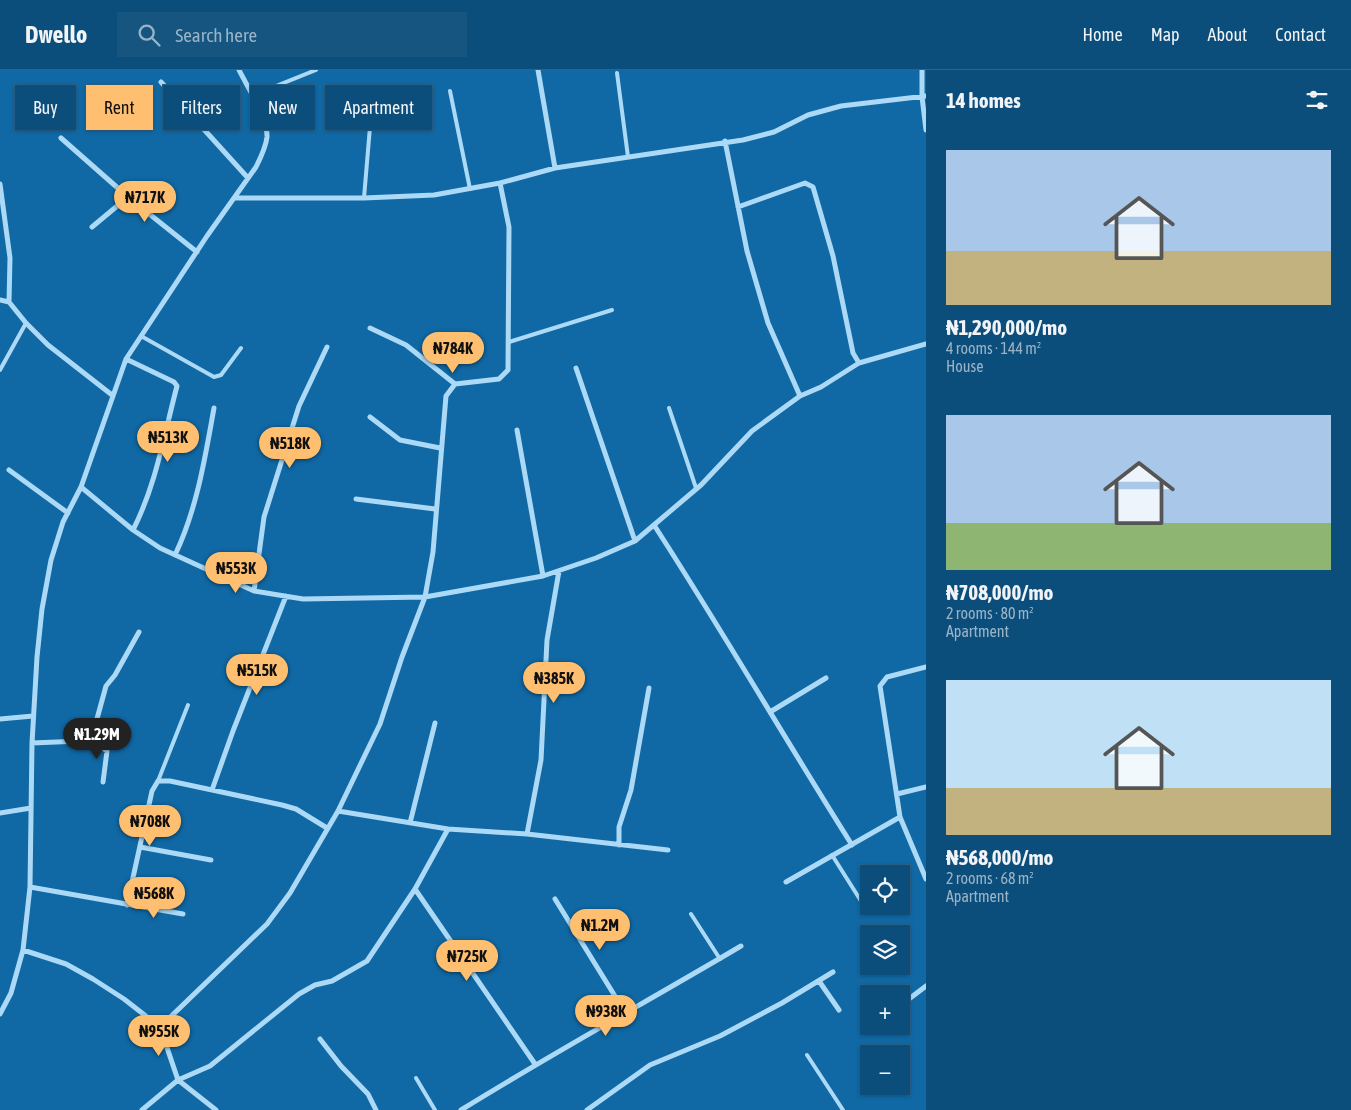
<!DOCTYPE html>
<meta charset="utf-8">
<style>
body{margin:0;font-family:"Asap Condensed",sans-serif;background:#155580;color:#f1f3f6;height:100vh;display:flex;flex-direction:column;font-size:19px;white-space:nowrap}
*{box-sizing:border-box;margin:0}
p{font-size:16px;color:#9ab4c7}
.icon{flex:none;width:28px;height:28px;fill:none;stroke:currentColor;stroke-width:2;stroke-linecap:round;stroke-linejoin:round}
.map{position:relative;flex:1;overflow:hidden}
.drawer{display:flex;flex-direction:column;background:#0c4e7b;width:425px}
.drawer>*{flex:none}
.hud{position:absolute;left:15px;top:15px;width:475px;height:45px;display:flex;gap:10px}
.controls{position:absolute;left:860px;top:795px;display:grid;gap:10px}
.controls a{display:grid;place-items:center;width:50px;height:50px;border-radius:0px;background:#0c4e7b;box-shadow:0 1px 4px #0004,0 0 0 1px #2c658c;font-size:25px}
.price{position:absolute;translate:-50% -42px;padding:0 11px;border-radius:18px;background:#ffbf70;color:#111;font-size:16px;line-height:32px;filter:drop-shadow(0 1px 2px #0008)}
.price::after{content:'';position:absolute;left:50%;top:30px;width:15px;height:11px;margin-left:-8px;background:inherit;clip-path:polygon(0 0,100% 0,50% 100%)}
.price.current{background:#222;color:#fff}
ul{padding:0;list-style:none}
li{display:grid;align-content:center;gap:10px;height:265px;padding:0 20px}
li span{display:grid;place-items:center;height:155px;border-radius:0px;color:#555}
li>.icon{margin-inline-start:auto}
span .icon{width:90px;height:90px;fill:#fffc;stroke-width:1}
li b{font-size:21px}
h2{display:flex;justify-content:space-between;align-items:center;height:60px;padding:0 20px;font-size:21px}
.chip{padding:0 18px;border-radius:0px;background:#0c4e7b;box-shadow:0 1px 4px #0004,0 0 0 1px #2c658c;font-size:18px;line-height:45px}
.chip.current{background:#ffbf70;color:#111}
header{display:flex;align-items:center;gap:30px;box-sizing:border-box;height:70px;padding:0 25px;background:#0c4e7b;border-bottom:1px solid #2c658c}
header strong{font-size:24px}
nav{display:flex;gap:28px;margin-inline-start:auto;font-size:18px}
.search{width:350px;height:45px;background:#155580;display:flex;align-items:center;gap:12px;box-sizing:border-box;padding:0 18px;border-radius:0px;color:#9ab4c7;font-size:19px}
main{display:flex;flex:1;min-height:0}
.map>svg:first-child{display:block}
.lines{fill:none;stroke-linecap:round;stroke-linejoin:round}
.lane{stroke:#abd9f6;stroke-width:4}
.street{stroke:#abd9f6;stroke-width:5}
</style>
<header>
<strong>Dwello</strong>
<div class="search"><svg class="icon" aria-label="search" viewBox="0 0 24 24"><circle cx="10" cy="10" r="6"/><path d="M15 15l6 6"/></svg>Search here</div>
<nav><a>Home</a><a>Map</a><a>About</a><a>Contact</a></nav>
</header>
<main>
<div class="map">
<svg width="926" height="1040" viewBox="0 0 926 1040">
<rect width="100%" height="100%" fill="#1068a4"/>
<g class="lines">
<path class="lane" d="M617,3l11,84
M450,21l20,98
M251,26l65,-26
M364,128l8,-95
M141,266l73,41 7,-2 20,-27
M509,272l103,-32
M0,300l26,-47
M669,338l27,80
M158,711l30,-76
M832,785l29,46
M691,844l29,45
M807,985l36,55
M416,1008l19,32"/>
<path class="street" d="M538,0l17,98
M922,0v27l4,33
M161,12l87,96
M61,68l67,59
M725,71l22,110 21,72 32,73
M0,114l10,74 -1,44 17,21 22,22 64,50
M235,128h129l70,-3 66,-12 55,-15 188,-28 31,-8 34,-17 33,-9 85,-10
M738,137l67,-24 8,4 20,69 20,97 6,10
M92,157l36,-30 69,55
M0,230l9,2
M370,258l36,17 49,39
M126,289l48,23 3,4c-13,49 -21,99 -44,144
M576,298l59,173
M370,347l30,23 40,8
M517,360l26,146
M9,400l59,43
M81,417l52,43 27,18 94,43 49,8 122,-2 118,-21 53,-18 39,-17 66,-56 51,-54 48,-35 21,-9 38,-24 67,-19
M356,429l79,10
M654,455c68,105 131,214 198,320
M175,485c22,-46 30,-97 39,-147
M254,521l10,-74 35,-111 28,-59
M926,597l-39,10 -7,9 20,131 26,62
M770,642l56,-34
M0,649l33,-3
M88,669l19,12 -4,31
M32,673l49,-2 11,-4 14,-51 9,-11 24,-43
M212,720l21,-59 53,-135
M897,724l29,-7
M338,741l110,18 79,5 141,16
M0,743l31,-5
M410,753l25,-100
M527,764l14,-74 6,-120 12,-69
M619,775v-18l12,-37 18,-102
M140,777l71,13
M786,812l114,-65
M30,817l153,27
M415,819l120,175
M555,829l71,115
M127,835l25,-114 6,-10h12l112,24 14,4 31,19
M23,880l43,14 27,15 31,20 36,28 18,53 38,30
M819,911l20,29
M901,935l25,-19
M0,944l11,-21 12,-43 7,-63 2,-144 5,-86 5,-48 9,-49 12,-38 18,-35 45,-128 81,-123 49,-69c5,-10 10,-20 11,-30 1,-18 -20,-51 -28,-67
M160,957l107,-103 23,-31 48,-82 42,-87 22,-67 23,-60 8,-45 13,-156 9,-12 44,-5 9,-9 1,-143 -9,-44
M320,969l21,27 27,28 8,16
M142,1040l36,-30 32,-14 89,-72 16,-9 17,-4 35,-20 48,-72 33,-60
M461,1040c92,-57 187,-109 280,-164
M587,1040l63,-45 70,-29 62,-33 51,-31"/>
</g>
</svg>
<div class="controls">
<a><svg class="icon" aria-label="locate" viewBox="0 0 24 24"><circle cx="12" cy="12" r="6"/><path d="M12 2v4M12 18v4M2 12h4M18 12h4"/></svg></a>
<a><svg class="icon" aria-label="layers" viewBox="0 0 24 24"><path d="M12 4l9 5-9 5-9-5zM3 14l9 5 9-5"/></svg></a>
<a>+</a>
<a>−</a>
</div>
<b class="price" style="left:145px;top:153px">₦717K</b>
<b class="price" style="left:453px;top:304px">₦784K</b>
<b class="price" style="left:168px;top:393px">₦513K</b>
<b class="price" style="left:290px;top:399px">₦518K</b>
<b class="price" style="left:236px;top:524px">₦553K</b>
<b class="price" style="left:257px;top:626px">₦515K</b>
<b class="price" style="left:554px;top:634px">₦385K</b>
<b class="price current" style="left:97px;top:690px">₦1.29M</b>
<b class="price" style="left:150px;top:777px">₦708K</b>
<b class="price" style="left:154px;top:849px">₦568K</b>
<b class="price" style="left:600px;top:881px">₦1.2M</b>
<b class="price" style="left:467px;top:912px">₦725K</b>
<b class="price" style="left:606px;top:967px">₦938K</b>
<b class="price" style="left:159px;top:987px">₦955K</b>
<div class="hud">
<a class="chip">Buy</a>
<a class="chip current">Rent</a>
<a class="chip">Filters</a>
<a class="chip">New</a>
<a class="chip">Apartment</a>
</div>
</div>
<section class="drawer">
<h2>14 homes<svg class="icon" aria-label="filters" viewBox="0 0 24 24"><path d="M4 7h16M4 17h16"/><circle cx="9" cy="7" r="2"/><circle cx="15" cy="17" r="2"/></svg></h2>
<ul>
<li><span style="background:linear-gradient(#a9c7e8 65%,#c2b280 0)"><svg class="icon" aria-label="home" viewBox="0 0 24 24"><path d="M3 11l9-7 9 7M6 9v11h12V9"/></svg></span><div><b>₦1,290,000/mo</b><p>4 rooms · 144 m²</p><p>House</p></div></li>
<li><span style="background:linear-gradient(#a9c7e8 70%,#8fb573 0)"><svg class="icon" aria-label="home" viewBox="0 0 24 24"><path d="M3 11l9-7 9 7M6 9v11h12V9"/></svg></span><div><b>₦708,000/mo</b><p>2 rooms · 80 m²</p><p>Apartment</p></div></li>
<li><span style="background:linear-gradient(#bfe0f5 70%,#c2b280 0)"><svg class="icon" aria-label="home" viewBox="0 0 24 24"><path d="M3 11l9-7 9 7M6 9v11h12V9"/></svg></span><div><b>₦568,000/mo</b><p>2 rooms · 68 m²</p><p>Apartment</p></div></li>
</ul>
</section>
</main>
